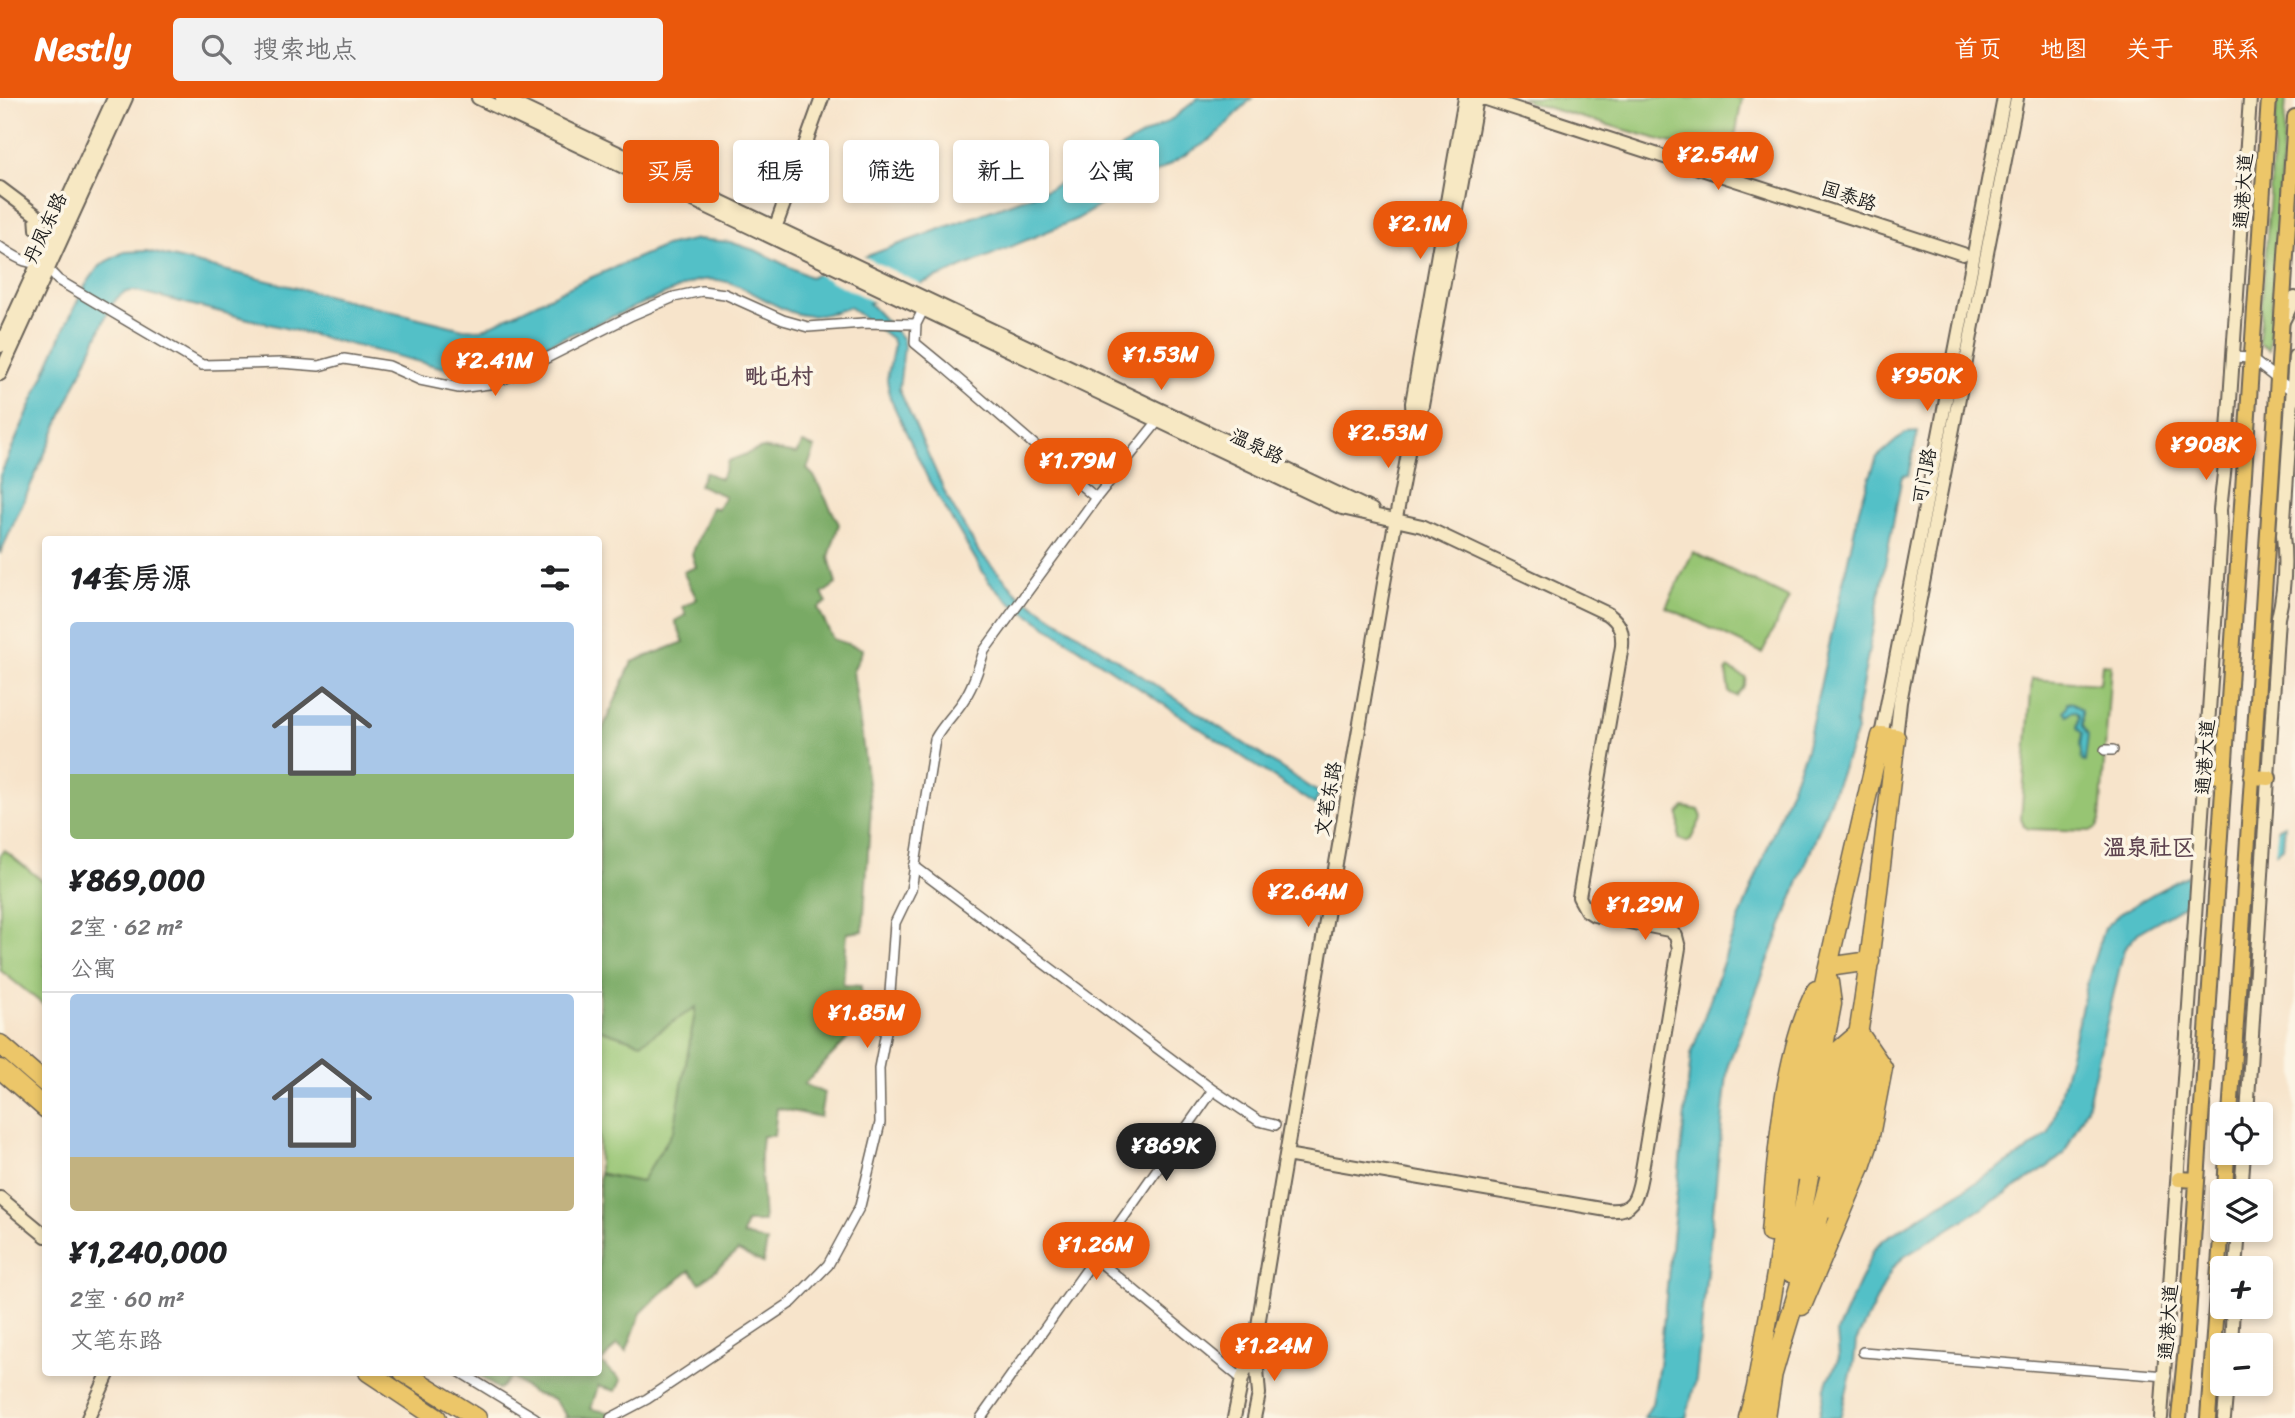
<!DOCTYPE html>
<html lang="zh">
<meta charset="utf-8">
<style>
body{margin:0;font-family:Sriracha,"LXGW WenKai TC",sans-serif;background:#f2f2f2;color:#202124;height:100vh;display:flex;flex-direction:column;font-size:26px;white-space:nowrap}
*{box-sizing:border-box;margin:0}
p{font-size:23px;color:#757577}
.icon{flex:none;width:38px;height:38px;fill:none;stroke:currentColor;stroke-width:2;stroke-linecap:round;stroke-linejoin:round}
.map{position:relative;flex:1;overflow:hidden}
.details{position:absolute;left:42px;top:438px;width:560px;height:840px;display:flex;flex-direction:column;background:#fff;border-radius:7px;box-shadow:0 4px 10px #0003}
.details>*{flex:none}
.hud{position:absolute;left:623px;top:42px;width:665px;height:63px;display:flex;gap:14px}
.fabs{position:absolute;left:2210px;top:1004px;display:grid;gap:14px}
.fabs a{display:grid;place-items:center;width:63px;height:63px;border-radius:7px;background:#fff;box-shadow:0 4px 10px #0003;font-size:35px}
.price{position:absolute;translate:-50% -60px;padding:0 16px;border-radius:24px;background:#ea580c;color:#fff;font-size:23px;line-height:46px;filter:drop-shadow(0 2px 4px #0008)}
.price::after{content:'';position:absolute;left:50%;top:42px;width:21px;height:16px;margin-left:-10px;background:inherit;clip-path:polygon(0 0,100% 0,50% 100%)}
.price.selected{background:#222;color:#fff}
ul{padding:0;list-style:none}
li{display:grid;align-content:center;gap:14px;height:371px;padding:0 28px}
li+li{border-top:2px solid #e0e0e0}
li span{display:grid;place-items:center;height:217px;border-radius:7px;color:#555}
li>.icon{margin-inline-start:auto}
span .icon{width:126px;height:126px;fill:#fffc;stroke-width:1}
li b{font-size:30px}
h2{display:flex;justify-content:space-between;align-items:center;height:84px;padding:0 28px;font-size:30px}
.tag{padding:0 24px;border-radius:7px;background:#fff;box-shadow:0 4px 10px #0003;font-size:24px;line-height:63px}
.tag.selected{background:#ea580c;color:#fff}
header{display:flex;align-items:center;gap:42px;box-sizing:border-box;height:98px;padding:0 35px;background:#ea580c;color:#fff}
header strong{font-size:33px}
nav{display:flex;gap:38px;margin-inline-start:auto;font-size:24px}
.search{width:490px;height:63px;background:#f2f2f2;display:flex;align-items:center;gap:18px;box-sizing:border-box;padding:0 24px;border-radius:7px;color:#757577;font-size:26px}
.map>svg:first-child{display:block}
.green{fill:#97c573;stroke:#5a7048;stroke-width:2}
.forest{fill:#79aa65;stroke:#4a6340;stroke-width:2}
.water{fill:#52c0c7;stroke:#376e72;stroke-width:2}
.pier{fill:#f7e4cb}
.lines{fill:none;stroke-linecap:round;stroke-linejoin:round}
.street-casing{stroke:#696259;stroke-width:12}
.secondary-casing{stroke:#696259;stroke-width:16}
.primary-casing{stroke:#696259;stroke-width:18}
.highway-casing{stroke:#696259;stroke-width:21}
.street{stroke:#fff;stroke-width:9}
.secondary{stroke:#f7e8c3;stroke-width:12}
.primary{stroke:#ecc669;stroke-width:14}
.highway{stroke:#ecc669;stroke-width:18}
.labels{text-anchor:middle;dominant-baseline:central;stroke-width:7;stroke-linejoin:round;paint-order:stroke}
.street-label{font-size:19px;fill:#1c1c1c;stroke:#fcf5e5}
.quarter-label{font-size:23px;font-weight:bold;fill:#5d434f;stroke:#fcf5e5}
</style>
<header>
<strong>Nestly</strong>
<div class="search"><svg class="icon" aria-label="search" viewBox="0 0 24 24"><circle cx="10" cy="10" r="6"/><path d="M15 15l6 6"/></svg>搜索地点</div>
<nav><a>首页</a><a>地图</a><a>关于</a><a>联系</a></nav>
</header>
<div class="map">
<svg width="2295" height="1320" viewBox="0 0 2295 1320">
<rect width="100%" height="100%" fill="#fcf5e5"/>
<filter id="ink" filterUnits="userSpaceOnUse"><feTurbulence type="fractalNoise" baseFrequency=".0143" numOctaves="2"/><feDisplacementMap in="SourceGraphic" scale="14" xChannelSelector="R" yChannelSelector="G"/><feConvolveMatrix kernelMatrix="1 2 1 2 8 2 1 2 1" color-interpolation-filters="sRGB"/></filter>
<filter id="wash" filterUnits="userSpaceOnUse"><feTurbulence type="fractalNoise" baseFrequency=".00686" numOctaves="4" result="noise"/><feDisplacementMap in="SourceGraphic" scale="28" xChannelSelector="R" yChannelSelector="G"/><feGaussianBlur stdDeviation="1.57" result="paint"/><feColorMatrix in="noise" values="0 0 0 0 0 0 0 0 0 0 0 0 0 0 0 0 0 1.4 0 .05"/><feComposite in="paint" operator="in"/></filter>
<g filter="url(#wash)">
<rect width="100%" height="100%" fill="#f7e4cb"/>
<path class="green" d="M1522,0h220l-11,62 -200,-57z
M2277,0h9l-17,252 -10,-7z
M1693,454l96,46 -27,55 -96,-46z
M2102,566l9,1 -11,155 -3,7 -7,4 -61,-2 -5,-3 -3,-7 11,-140 68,5z
M1728,570l18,10 -3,10 -7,8 -7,-4 -3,-21z
M1684,709l15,3 3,7 -11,22 -4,3 -8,-3v-26z
M4,752l41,33v123l-45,-36v-115z
M697,908l-22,123 -34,53 -42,-9 -1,-144 43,14z"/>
<path class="forest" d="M803,345l12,5 -8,21 7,7 25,48 -10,33 7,27 -14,10 5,8 -9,6 15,31 30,10 -10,22 18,135 -8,125 -16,2 -4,52 18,1v39l-57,59 20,9 -4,24 -43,-9 -3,28h-12l-2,22 4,64h-18l-3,13 24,7 -4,21 -25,-12 -38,32 -10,-13 -34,28 -15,15 -15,39 -9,-8 -16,19 20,17 -5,11 -18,-5 -7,23 22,4 -5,5h-43l2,-2 -14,-17 -20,-6 -22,-16 -12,13 -23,-18h122l1,-198 42,8 33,-52 22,-123 -55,36 -42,-14v-292l33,-75 52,-20 -9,-21 11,-6 -3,-8 14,-8 -14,-27 13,-5 -4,-13 20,-47 6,2 7,-13 -26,-11 6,-13 16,7 7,-18 34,-13 34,6z"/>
<path class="water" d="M1198,0h54l-40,41 -135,80 -136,57 -72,27 34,36 1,8 -5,42 48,108 32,55 40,43 300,198 -4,12 -304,-202 -22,-21 -60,-101 -39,-83 -3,-19 7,-34 -2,-6 -43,-32c-18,7 -36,12 -55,6 -33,-10 -60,-41 -98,-32l-205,87 -43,1 -311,-78c-16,-1 -22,8 -29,21l-108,242v-78l63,-145 22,-45 12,-17 8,-7 19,-10 23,-1 268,66 48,12 18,1 97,-47 87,-37 32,-7 33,3 27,9 53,26 239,-88 126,-72z
M1918,334l-10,43 -6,1 -47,247 2,8 -129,334 -32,314 -10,39h-42l8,-14 7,-39 32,-310 38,-110 77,-195 54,-245 17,-48 28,-24z
M2067,604l6,1 9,7v16l6,9 -3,27 -3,-1 -2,-17 2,-11 -5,-5 2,-12 -3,-4 -4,-1 -5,4 -3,-4 3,-5z
M2285,727l-2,23 -144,84 -15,17 -37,158 -23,47 -19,15 -141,88 -12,11 -36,74 -2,20 -14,56h-21l6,-31 14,-29 -2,-26 36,-81 11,-12 141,-87 24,-19 9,-30 33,-134 13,-41 15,-14 37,-22z"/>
<path class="pier" d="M861,157l64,31 -49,17 -64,-31z
M2278,726l-3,31 -88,53 1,-33z"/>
</g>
<g filter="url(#ink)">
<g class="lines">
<defs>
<path id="street" d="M0,149c8,5 16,11 25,14 16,4 22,6 33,19l144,85 79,-2 38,3 25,-7 45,7 31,14 39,8 30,-4 22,-8 121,-61 42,-18 28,-6 23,3 58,26 25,7 56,-4 52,1
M923,212l-7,14 -1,19 28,23 153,132
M2233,259l17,1 45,35
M2105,652h8
M914,768l299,224 46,31 16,4
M1095,1160l118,-168
M1863,1254l303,24
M460,1274l75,46
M611,1320l36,-19 145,-97 36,-37 32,-59 20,-83 -1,-55 9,-47 7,-98 16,-33 24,-151c8,-15 21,-26 30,-41 9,-14 14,-31 19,-47l112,-153 62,-77
M981,1320l114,-160 147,121"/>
<path id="secondary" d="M478,0l864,410 80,18 186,88c12,9 15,17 14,32l-43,251 7,13 8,5 75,15 7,6 3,12 -38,228c-4,22 -8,37 -34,34l-321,-55
M502,0l870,412
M1483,0l480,156
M0,90l36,27 1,14 13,6
M773,136l49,-136
M2282,225l13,-25
M0,248l114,-248
M0,276l126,-276
M1413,324l-1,-19 53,-305
M1881,638l123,-638
M1896,640l4,-36 117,-604
M2247,1017l31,-497c7,-29 8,-54 5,-83l12,-179
M2241,1094l3,-39
M0,1100l46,38
M2236,1171l3,-39
M2231,1248l2,-39
M88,1320l21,-46
M1234,1320l8,-39 11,-28
M1254,1320l5,-24 -4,-50 26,-160 103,-601 29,-157 9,-21 55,-307
M2161,1320l60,-884 -1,-24 7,-64 23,-348
M2224,1320l3,-34"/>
<path id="primary" d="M2205,677l18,1
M2251,679l18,1
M2230,1017l65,-998
M2179,1081l18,1
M2225,1094l2,-39
M2179,1320l7,-71 83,-1249
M2208,1320l14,-194"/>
<path id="highway" d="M1828,869l42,-6
M0,946l46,40
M0,971l46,40
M1828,976l3,-17 28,-24
M1817,1070l21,-106
M1800,1073l32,-167 -3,-22
M1832,1111l18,-51 18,-92 -6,-20
M1770,1135c7,-74 12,-177 46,-243
M1791,1175l22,-117
M1802,1208l59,-139 7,-21 15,-78 -24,-35
M368,1274l69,46
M403,1274l74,46
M1755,1295l22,-125 17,-129 11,-59 15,-79 61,-265 15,2c-17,141 -30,282 -62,420 -16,73 -41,146 -62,219
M1748,1320l9,-34
M1766,1320l8,-52"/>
</defs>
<use href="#street" class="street-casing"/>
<use href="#secondary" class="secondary-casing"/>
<use href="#primary" class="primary-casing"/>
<use href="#highway" class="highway-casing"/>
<use href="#street" class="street"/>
<use href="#secondary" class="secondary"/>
<use href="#primary" class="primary"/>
<use href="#highway" class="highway"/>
</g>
</g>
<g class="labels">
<g class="street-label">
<text transform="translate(2243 93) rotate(-86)">通港大道</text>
<text transform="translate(1849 98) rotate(18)">国泰路</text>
<text transform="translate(45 130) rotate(-65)">丹凤东路</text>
<text transform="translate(1257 348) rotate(25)">温泉路</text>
<text transform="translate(1924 378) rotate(-79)">可门路</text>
<text transform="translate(2205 659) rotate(-86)">通港大道</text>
<text transform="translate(1328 701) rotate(-80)">文笔东路</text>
<text transform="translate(2168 1224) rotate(-86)">通港大道</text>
</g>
<g class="quarter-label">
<text x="779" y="278">毗屯村</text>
<text x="2149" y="749">温泉社区</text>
</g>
</g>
</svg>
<div class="fabs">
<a><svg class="icon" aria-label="locate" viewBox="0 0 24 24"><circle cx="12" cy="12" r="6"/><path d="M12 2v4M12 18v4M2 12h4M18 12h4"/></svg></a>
<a><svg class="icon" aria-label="layers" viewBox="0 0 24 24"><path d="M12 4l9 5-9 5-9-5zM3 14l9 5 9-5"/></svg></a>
<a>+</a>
<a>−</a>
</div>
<b class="price" style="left:1718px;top:94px">¥2.54M</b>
<b class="price" style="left:1420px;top:163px">¥2.1M</b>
<b class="price" style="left:1161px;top:294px">¥1.53M</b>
<b class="price" style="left:495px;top:300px">¥2.41M</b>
<b class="price" style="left:1927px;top:315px">¥950K</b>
<b class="price" style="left:1388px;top:372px">¥2.53M</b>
<b class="price" style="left:2206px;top:384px">¥908K</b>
<b class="price" style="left:1078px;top:400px">¥1.79M</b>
<b class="price" style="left:1308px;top:831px">¥2.64M</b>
<b class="price" style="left:1645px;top:844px">¥1.29M</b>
<b class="price" style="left:867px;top:952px">¥1.85M</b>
<b class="price selected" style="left:1166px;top:1085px">¥869K</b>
<b class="price" style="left:1096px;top:1184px">¥1.26M</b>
<b class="price" style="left:1274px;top:1285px">¥1.24M</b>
<div class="hud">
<a class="tag selected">买房</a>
<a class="tag">租房</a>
<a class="tag">筛选</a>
<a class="tag">新上</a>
<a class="tag">公寓</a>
</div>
<section class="details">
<h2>14套房源<svg class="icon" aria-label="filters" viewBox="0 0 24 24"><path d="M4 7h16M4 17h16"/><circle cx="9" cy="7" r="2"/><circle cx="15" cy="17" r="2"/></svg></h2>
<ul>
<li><span style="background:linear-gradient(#a9c7e8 70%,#8fb573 0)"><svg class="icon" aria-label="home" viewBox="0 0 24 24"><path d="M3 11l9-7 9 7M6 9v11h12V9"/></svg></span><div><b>¥869,000</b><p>2室 · 62 m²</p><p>公寓</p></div></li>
<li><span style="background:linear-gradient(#a9c7e8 75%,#c2b280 0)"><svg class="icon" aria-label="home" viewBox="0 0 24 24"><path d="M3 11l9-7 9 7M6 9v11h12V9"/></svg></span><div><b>¥1,240,000</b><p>2室 · 60 m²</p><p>文笔东路</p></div></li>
</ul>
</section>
</div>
